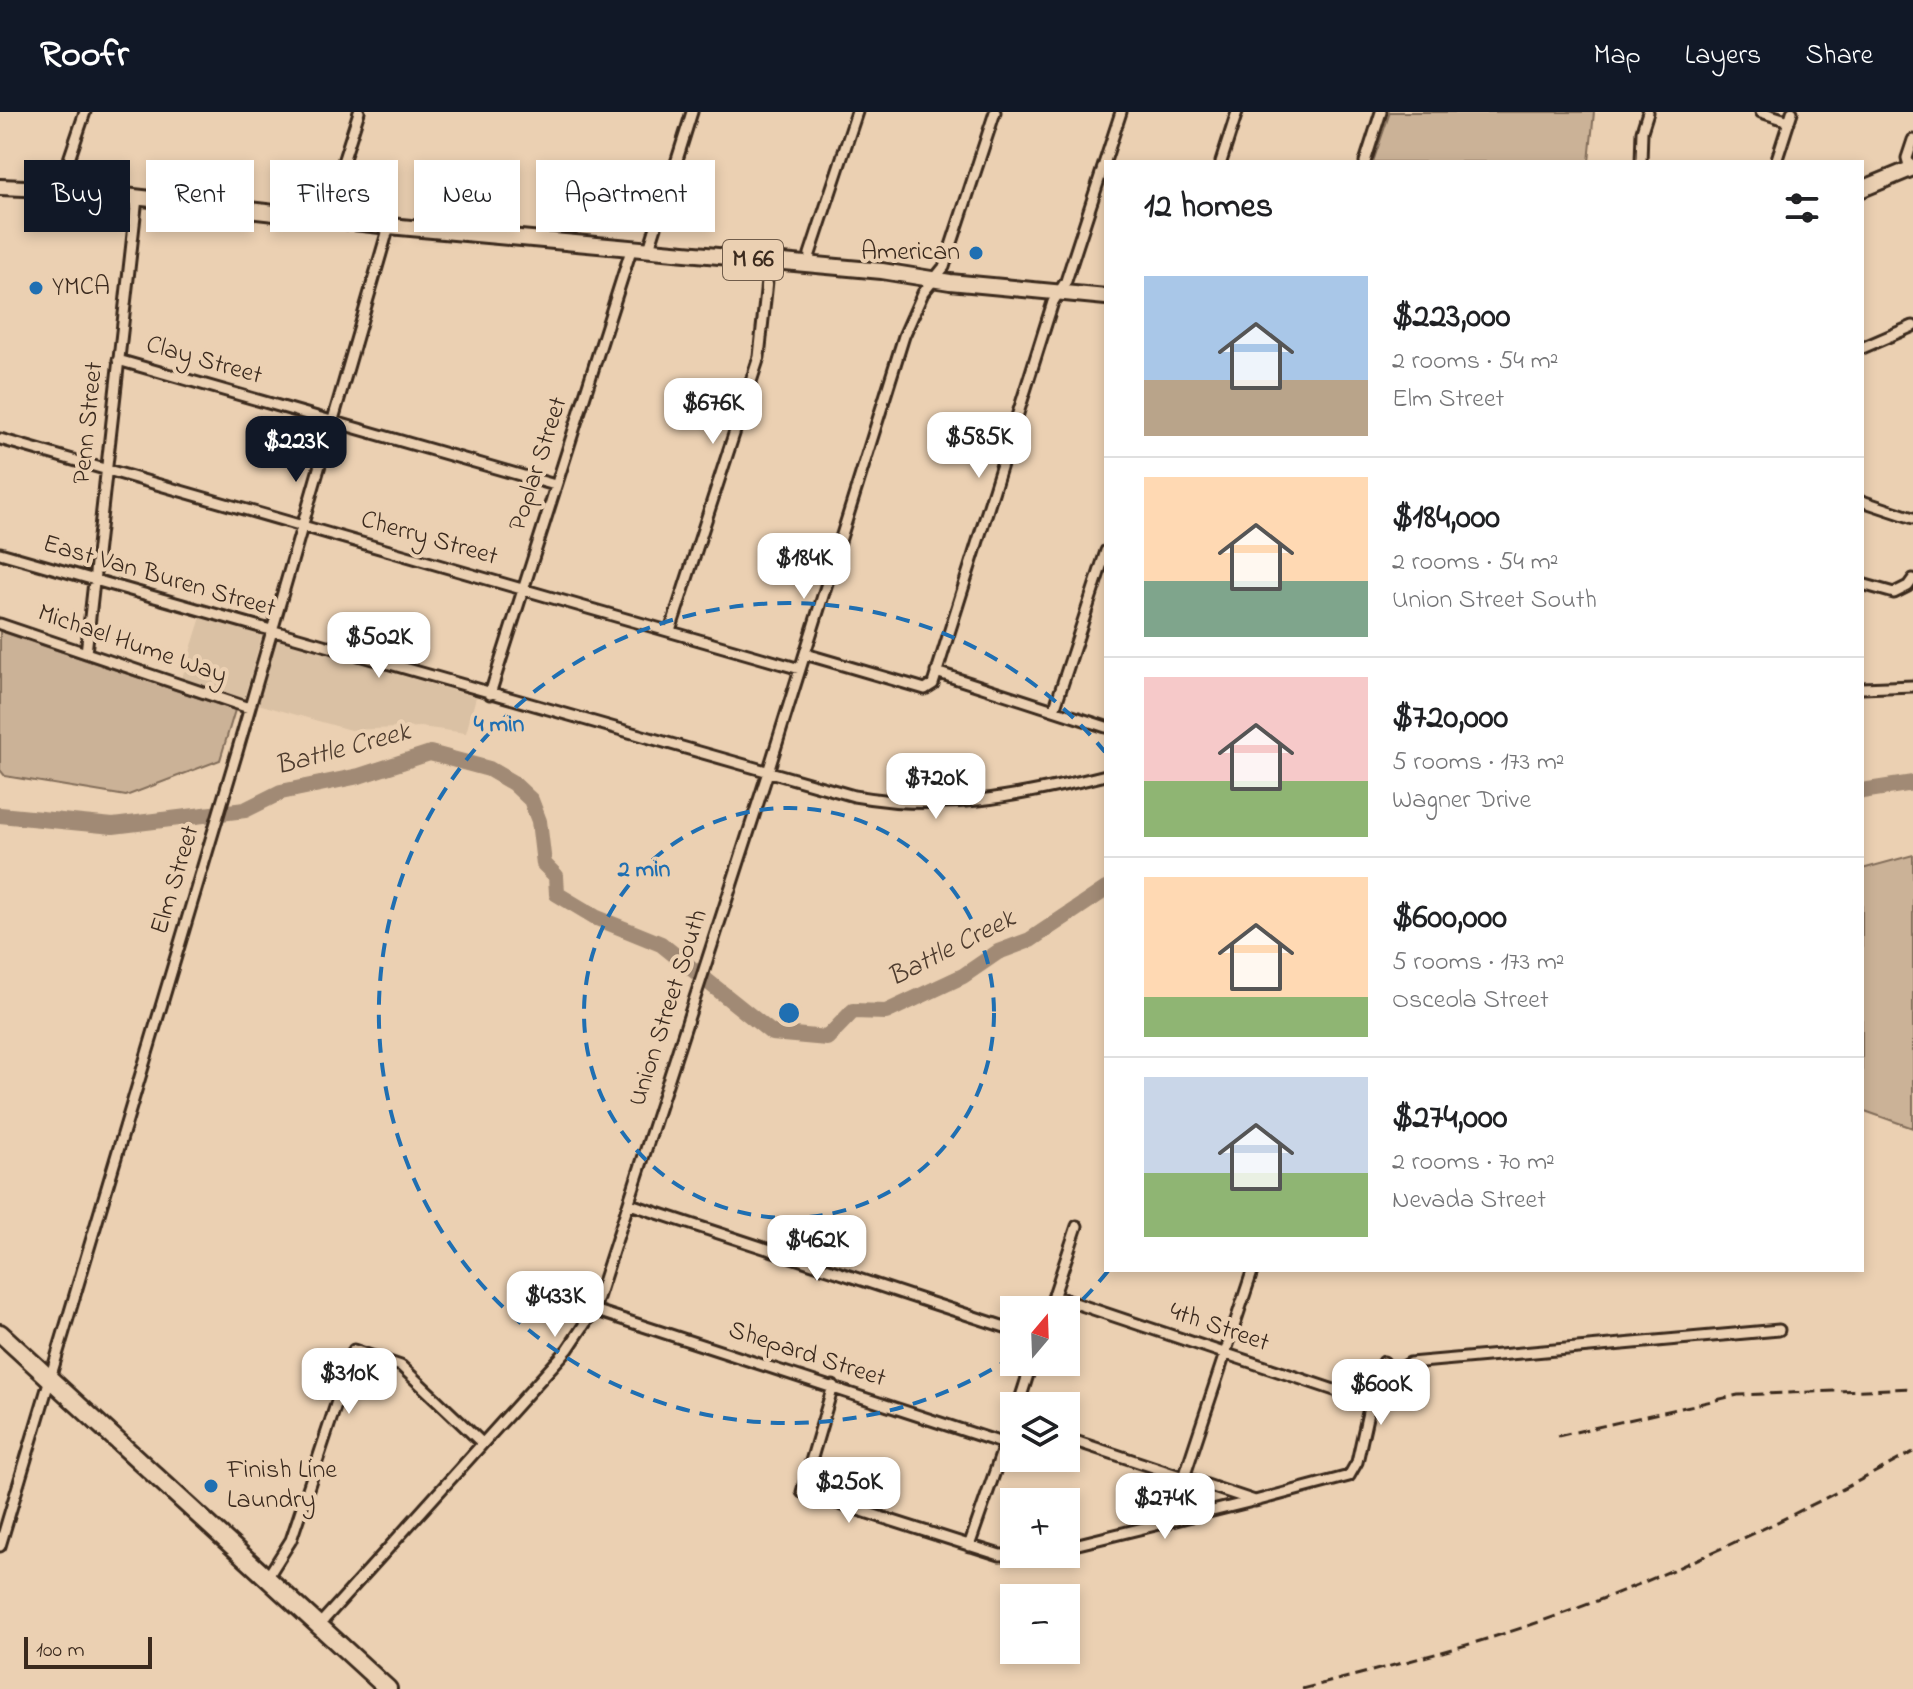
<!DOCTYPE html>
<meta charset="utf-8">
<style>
body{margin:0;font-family:"Indie Flower",sans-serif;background:#f6f6f6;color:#202124;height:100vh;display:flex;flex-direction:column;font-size:30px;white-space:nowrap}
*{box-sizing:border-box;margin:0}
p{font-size:26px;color:#757577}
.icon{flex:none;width:44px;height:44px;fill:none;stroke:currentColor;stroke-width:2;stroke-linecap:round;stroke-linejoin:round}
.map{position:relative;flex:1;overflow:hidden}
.panel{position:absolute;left:1104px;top:48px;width:760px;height:1112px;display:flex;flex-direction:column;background:#fff;border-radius:0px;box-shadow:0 4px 12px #0003}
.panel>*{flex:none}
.hud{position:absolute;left:24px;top:48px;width:760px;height:72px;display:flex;gap:16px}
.needle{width:52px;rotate:19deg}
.tools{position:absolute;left:1000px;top:1184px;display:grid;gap:16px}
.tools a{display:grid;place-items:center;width:80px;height:80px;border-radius:0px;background:#fff;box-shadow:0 4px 12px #0003;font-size:40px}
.scale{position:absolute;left:24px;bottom:20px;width:128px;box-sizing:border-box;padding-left:8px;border:4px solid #3b2a1e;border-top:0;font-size:22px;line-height:28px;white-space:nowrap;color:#3b2a1e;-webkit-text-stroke:6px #ebd0b2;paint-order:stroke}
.price{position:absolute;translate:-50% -68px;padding:0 18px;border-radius:16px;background:#fff;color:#222;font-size:26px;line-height:52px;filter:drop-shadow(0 2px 4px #0008)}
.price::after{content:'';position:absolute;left:50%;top:48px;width:24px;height:18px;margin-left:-12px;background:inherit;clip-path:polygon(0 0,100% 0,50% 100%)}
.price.selected{background:#111827;color:#fff}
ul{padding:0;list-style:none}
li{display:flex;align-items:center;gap:24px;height:200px;padding:0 40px}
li+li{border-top:2px solid #e0e0e0}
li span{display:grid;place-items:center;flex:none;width:224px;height:160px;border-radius:0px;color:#555}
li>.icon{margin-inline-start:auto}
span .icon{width:96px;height:96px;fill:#fffc;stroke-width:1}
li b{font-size:34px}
h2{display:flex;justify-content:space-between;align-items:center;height:96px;padding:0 40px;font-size:34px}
.tag{padding:0 28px;border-radius:0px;background:#fff;box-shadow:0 4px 12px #0003;font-size:28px;line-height:72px}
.tag.selected{background:#111827;color:#fff}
header{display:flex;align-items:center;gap:48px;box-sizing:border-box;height:112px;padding:0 40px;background:#111827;color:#fff}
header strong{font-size:38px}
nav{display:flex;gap:44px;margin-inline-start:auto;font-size:28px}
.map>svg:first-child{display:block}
.built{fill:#dac1a4}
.green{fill:#cbb297;stroke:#836e5a;stroke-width:2}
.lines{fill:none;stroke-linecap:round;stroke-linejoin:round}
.river{stroke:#a18a74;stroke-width:16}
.minor-casing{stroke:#3b2a1e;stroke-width:15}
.primary-casing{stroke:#3b2a1e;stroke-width:20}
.trunk-casing{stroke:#3b2a1e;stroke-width:22}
.minor{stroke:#ebd0b2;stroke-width:9}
.primary{stroke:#ebd0b2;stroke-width:14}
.trunk{stroke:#ebd0b2;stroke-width:16}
.rail{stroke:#3b2a1e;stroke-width:3;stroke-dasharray:12 6;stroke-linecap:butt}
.ring{fill:none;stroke:#1f6fb2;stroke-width:4;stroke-dasharray:14 10}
.poi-dot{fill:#1f6fb2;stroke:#ebd0b2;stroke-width:3}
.labels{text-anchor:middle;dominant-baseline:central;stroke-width:8;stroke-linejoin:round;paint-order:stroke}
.shield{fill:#ebd0b2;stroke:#705c4a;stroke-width:2}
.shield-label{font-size:24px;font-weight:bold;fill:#3b2a1e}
.poi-label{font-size:26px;fill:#3b2a1e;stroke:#ebd0b2;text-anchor:start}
.street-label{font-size:26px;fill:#3b2a1e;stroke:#ebd0b2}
.water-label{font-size:28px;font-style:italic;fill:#4f3d2f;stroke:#ebd0b2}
.centre{fill:#1f6fb2;stroke:#ebd0b2;stroke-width:4}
.ring-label{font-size:24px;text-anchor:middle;font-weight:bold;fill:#1f6fb2;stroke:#ebd0b2;stroke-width:8;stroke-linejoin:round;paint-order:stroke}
</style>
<header>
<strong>Roofr</strong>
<nav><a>Map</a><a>Layers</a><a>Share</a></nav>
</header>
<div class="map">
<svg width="1913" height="1577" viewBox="0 0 1913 1577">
<rect width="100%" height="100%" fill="#ebd0b2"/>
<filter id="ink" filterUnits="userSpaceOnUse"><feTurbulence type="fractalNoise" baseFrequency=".0125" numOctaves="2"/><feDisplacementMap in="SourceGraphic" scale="16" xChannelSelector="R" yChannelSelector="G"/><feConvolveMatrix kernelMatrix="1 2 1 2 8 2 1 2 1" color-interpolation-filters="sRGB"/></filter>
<g filter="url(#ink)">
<path class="built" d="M201,505l61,18 -19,67 -62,-21z
M276,527l200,58 -10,36 -45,-6 -71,3 -92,-26z"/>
<path class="green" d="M1390,0h204l-5,50h-216z
M0,519l235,79 -15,50 -94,36 -121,-20 -5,-6z
M1913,743v273l-51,-18v-241z"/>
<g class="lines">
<path class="river" d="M1862,679l51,-8
M0,703l113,11 132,-16 36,-18 78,-16 71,-23 59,16 24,14 18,17 8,21 5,43 12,12 1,18 40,24 64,26 111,89 55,5 26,-27 33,1 77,-36 35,-24 32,-12 76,-51"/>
<defs>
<path id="minor" d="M1761,0l28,9
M1221,50l16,-50
M1365,50l16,-50
M1641,50l1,-31 6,-19
M1776,50l16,-50
M1910,57l-3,-11 6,-18
M59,77l26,-77
M325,106l34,-106
M649,137l43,-137
M809,154l1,-12 47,-142
M1862,236l51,-22
M118,248l437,125
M0,327l800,230
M1862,389l51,17
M0,441l854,243c90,16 164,1 252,-21
M1862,472l32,9 14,-7 5,-7
M0,512l249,84
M670,519l89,-274 10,-95
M86,541l51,-455
M805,542l120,35 8,-5 120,-382 13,-21 55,-169
M936,560l170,55
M1862,576l51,-2
M490,582l142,-447
M1054,598l52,-159
M630,1092l384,126
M1054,1184l316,106 15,-24 25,-15 369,-33
M594,1198l411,134
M1049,1198l28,-84
M1376,1273l8,-23
M833,1274l-31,106 198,63 28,-1
M1018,1294l14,-44
M1066,1326l189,63 94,-25 8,-14 14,-63
M1169,1411l83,-251
M0,1434l237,-794 152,-526
M969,1434l45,-129
M1066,1435l187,-46
M267,1466l24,-38 63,-190 47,16 81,77
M319,1513l249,-276 26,-39 174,-538 136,-436 19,-43 21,-26 51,-155"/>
<path id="primary" d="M0,75l72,3 317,36 493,45 68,11 156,15
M1862,77l51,-21"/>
<path id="trunk" d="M0,1221l388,356"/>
</defs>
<use href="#minor" class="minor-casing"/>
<use href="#primary" class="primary-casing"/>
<use href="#trunk" class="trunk-casing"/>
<use href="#minor" class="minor"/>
<use href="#primary" class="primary"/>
<use href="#trunk" class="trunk"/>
<path class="rail" d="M1558,1324l180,-41 175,-7
M1302,1577c81,-21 162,-41 240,-68 129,-45 251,-104 371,-169"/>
</g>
</g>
<g class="ring">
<circle cx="789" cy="901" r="205"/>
<path d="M1108 1159A410 410 0 0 1 1069 1201M1012 1245A410 410 0 1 1 1105 640"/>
</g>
<g class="poi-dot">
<circle cx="976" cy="141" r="8"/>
<circle cx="36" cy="176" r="8"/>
<circle cx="211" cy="1374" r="8"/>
</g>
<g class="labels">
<rect class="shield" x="723" y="128" width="60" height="40" rx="6"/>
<g class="shield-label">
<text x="753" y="148">M 66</text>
</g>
<g class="poi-label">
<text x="960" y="141" text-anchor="end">American</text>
<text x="52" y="176">YMCA</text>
<text x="227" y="1359">Finish Line<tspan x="227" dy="30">Laundry</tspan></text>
</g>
<g class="street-label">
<text transform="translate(204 249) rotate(16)">Clay Street</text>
<text transform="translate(89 311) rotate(-84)">Penn Street</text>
<text transform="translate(539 352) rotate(-72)">Poplar Street</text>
<text transform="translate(429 427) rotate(16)">Cherry Street</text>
<text transform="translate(159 465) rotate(16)">East Van Buren Street</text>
<text transform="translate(132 533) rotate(19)">Michael Hume Way</text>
<text transform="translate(176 768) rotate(-73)">Elm Street</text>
<text transform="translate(669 896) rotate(-72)">Union Street South</text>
<text transform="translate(1219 1216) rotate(19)">4th Street</text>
<text transform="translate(807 1243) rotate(18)">Shepard Street</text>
</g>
<g class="water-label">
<text transform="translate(343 638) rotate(-15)">Battle Creek</text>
<text transform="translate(952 837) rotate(-27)">Battle Creek</text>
</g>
</g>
<circle cx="789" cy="901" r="12" class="centre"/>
<g class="ring-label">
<text x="499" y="619">4 min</text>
<text x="644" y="764">2 min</text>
</g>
</svg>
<div class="tools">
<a><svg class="needle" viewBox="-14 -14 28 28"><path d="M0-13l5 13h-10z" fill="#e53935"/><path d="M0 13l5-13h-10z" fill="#757577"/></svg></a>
<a><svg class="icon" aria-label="layers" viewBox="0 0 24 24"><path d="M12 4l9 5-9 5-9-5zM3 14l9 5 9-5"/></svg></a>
<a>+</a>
<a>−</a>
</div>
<div class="scale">100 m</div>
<b class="price" style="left:713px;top:334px">$676K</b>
<b class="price" style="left:979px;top:368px">$585K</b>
<b class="price selected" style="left:296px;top:372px">$223K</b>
<b class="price" style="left:804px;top:489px">$184K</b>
<b class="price" style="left:379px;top:568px">$502K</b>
<b class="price" style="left:936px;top:709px">$720K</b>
<b class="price" style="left:817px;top:1171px">$462K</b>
<b class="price" style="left:555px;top:1227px">$433K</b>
<b class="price" style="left:349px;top:1304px">$310K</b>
<b class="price" style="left:1381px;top:1315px">$600K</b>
<b class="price" style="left:849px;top:1413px">$250K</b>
<b class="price" style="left:1165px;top:1429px">$274K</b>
<div class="hud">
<a class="tag selected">Buy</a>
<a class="tag">Rent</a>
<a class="tag">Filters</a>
<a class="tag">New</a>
<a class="tag">Apartment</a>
</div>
<section class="panel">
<h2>12 homes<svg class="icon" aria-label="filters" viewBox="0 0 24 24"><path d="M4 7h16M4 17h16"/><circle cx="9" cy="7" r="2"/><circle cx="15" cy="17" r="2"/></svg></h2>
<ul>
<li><span style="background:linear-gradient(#a9c7e8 65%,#b9a48a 0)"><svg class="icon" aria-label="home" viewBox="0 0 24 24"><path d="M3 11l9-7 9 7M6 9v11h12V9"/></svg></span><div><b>$223,000</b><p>2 rooms · 54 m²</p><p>Elm Street</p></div></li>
<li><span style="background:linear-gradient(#ffd9b3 65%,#7fa58c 0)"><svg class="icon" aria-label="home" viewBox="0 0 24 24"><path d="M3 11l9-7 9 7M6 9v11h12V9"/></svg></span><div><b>$184,000</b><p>2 rooms · 54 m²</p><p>Union Street South</p></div></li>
<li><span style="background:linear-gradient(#f6c9c9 65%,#8fb573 0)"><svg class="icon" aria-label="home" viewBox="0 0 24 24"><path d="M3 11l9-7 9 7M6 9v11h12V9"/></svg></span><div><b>$720,000</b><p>5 rooms · 173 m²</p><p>Wagner Drive</p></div></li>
<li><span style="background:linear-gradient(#ffd9b3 75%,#8fb573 0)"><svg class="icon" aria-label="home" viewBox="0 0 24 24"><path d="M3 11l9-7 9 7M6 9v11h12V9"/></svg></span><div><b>$600,000</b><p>5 rooms · 173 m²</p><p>Osceola Street</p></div></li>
<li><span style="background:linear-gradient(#c9d6e8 60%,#8fb573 0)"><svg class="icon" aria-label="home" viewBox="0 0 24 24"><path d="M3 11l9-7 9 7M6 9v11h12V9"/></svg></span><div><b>$274,000</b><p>2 rooms · 70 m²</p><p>Nevada Street</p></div></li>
</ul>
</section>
</div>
